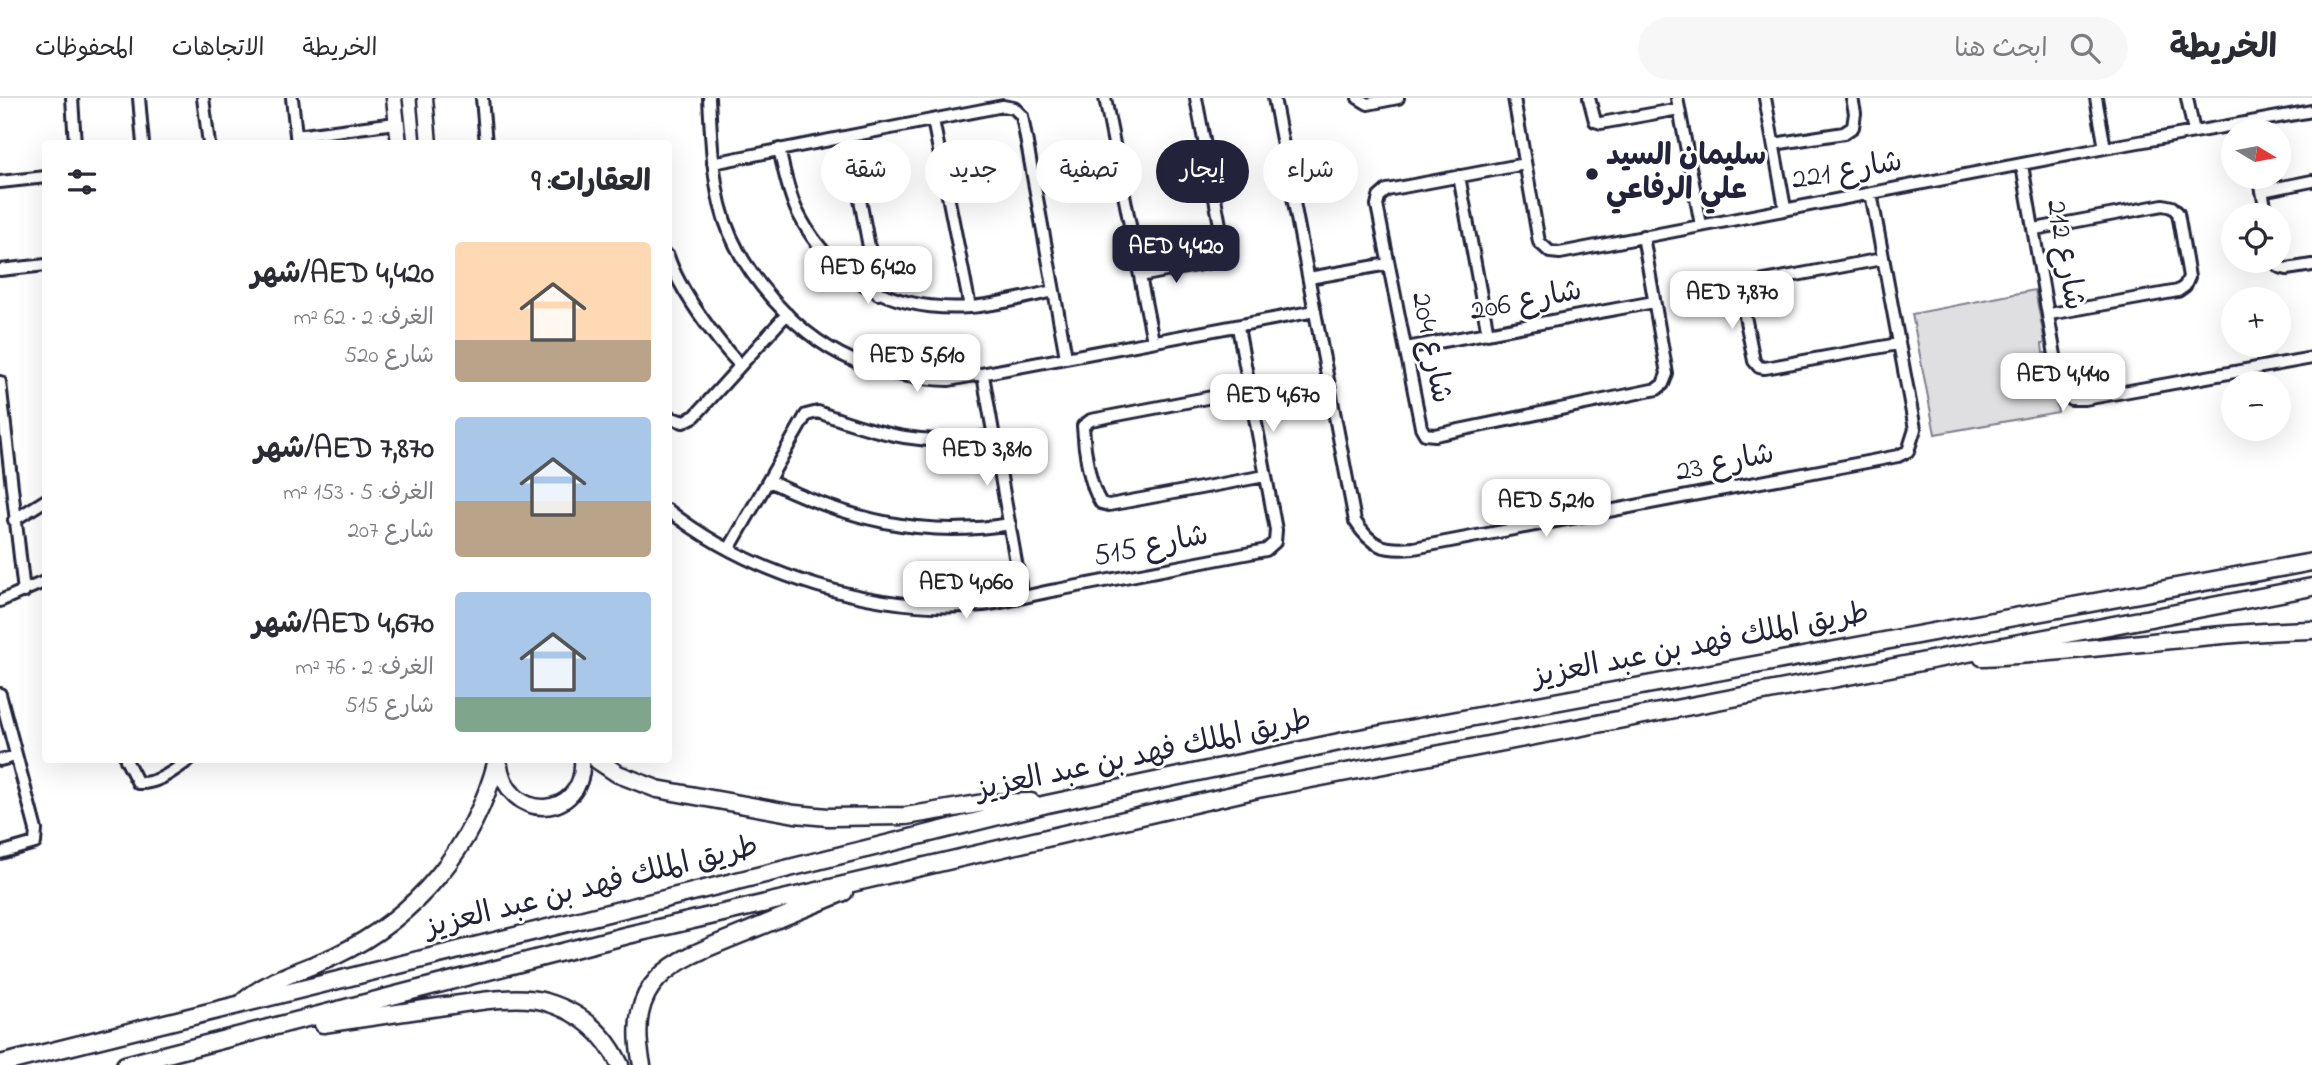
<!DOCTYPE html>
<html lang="ar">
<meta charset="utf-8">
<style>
body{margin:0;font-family:"Indie Flower","Playpen Sans Arabic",sans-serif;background:#f7f7f7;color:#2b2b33;direction:rtl;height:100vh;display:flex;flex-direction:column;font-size:26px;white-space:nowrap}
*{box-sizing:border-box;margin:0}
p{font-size:23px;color:#7c7c81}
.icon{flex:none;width:38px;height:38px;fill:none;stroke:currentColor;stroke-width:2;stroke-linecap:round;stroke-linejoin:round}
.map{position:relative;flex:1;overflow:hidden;direction:ltr}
.details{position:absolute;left:42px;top:42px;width:630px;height:623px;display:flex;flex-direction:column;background:#fff;border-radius:7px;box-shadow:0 7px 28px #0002;direction:rtl}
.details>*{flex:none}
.guide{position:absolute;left:693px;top:42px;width:665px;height:63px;direction:rtl;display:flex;gap:14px}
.needle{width:46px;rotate:100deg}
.fabs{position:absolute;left:2221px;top:21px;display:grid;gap:14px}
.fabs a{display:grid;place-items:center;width:70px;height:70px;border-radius:50%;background:#fff;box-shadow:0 7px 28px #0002;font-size:35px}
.price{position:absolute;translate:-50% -60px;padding:0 16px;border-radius:14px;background:#fff;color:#222;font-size:23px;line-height:46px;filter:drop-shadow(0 2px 4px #0008)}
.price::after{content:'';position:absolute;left:50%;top:42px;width:21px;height:16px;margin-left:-10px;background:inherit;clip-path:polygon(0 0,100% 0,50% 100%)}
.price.current{background:#22223b;color:#fff}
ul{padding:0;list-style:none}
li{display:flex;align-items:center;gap:21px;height:175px;padding:0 21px}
li span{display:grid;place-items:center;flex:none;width:196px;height:140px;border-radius:7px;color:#555}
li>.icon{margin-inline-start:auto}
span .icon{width:84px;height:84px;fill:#fffc;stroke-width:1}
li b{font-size:30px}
h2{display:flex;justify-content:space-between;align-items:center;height:84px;padding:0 21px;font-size:30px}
.tag{padding:0 24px;border-radius:32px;background:#fff;box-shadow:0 7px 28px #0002;font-size:24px;line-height:63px}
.tag.current{background:#22223b;color:#fff}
header{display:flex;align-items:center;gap:42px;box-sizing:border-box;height:98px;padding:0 35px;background:#fff;border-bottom:2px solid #e1e1e2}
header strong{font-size:33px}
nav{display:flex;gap:38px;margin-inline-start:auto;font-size:24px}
.search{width:490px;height:63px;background:#f7f7f7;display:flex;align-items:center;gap:18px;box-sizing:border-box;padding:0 24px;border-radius:38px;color:#7c7c81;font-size:26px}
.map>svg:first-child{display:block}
.green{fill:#dfdfe2;stroke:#80808e;stroke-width:2}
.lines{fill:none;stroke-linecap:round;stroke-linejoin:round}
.minor-casing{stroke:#22223b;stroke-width:16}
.major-casing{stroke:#22223b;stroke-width:19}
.highway-casing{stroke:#22223b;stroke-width:21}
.minor{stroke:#fff;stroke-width:10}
.major{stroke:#fff;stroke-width:14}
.highway{stroke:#fff;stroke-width:16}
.poi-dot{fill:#22223b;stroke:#fff;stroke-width:2.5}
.labels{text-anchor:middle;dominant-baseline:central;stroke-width:6;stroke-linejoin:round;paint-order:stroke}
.poi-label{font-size:30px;font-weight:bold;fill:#22223b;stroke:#fff;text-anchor:start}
.street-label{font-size:30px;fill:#22223b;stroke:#fff}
</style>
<header>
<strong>الخريطة</strong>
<div class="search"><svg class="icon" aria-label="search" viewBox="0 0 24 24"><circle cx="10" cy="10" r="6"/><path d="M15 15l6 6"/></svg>ابحث هنا</div>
<nav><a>الخريطة</a><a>الاتجاهات</a><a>المحفوظات</a></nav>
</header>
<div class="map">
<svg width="2312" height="967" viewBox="0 0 2312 967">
<rect width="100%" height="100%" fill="#fff"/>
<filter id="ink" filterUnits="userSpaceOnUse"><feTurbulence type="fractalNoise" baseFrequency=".0143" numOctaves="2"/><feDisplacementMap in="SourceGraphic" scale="14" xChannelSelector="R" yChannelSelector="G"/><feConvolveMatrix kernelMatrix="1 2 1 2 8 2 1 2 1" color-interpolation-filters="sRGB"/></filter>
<g filter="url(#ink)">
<path class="green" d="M2035,192l10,53 -3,1 1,9h4l11,59 -123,22 -23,-120z"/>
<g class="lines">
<defs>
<path id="minor" d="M72,0l3,46
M139,0l4,46
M203,0l6,46
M292,0l5,46
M482,0l4,46
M709,0c2,35 3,71 11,106 16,67 80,138 145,161 27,10 55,14 84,15l366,-69
M1105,0l35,178
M1274,0l81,423c16,26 30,30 59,27l484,-92 10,-5 7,-22 -44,-236
M1358,0l10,6 30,-6
M1514,0l25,144 11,10 10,1 545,-105 207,-37
M1589,0l6,23 6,2 78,-14
M1677,0l24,127
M1765,0l20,110
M2096,0l9,50
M2187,0l7,34
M933,22l37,187
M296,38l100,-13
M848,39l30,157
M1774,46l70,-11 9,-6 2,-14 -3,-15
M779,51c5,21 9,43 18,62 34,69 97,101 172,96 28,-2 57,-10 85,-16
M713,65l290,-57 11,2 8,8 44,241
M1525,66l-138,26 -8,7 -2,8 44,222 4,7 10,1 222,-46 6,-5 4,-10 -24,-138
M2022,67l39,225 10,9h14l227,-41
M1459,78l29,158
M2259,79l8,38
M0,84l46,-5
M2262,93l50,-10
M2035,131l128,-24 9,2 6,6 11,64 -4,9 -7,5 -128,23
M668,158c11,34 48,84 72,109
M1882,161l-134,25 -7,12 13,65 5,6 6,1 133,-24
M2276,163l3,6 8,2 25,-4
M0,172l46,-5
M1309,180l79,-14
M1153,243l-13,-65 77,-15 6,-9v-11l-27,-143
M1406,250l248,-46
M983,277l39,221
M0,284l24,210
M1249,292l-158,30 -8,6c1,22 6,59 18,77l8,2 156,-29
M668,316l4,4 11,4 12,-6 92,-102
M769,383c78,38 154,58 241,43
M668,412c84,66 208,104 315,95 25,-3 50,-11 74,-15 70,-13 139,-27 209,-40l9,-8 1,-12 -38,-203
M14,422l32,-20
M729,451l77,-134 12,-3c61,22 111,37 175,23
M0,503l46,-20
M0,596l36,136 -1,13 -35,10
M0,662l16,-4
M126,662l12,23c20,1 35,-12 51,-23"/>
<path id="major" d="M394,0l5,46
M425,0l4,46
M499,662c7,66 87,59 83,0"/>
<path id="highway" d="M1982,559c111,-5 220,-25 330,-27
M597,662l21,14 39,15 138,25 33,3 78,-1 78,-13 47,-1
M244,903c27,-23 60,-31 91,-45 81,-38 140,-110 162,-196
M323,926c41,-6 82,-12 122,-18 28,-4 74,-12 101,-4 34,10 59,31 74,63
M0,966l1047,-260 297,-63 968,-179
M125,967l503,-130 630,-146 1054,-202
M642,967c-18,-88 32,-104 102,-132 33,-14 67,-27 100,-41"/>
</defs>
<use href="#minor" class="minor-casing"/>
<use href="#major" class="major-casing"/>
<use href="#highway" class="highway-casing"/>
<use href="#minor" class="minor"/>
<use href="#major" class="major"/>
<use href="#highway" class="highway"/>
</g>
</g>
<circle class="poi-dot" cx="1592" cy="76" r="7"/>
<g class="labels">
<g class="poi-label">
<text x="1606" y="59">سليمان السيد<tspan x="1606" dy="34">علي الرفاعي</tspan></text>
</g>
<g class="street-label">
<text transform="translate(1847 74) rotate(-10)">شارع 221</text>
<text transform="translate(2064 157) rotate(80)">شارع 212</text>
<text transform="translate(1526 204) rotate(-11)">شارع 206</text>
<text transform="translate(1430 250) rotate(79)">شارع 204</text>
<text transform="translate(1725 366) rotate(-11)">شارع 23</text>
<text transform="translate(1151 449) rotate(-11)">شارع 515</text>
<text transform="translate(1701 548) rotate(-11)">طريق الملك فهد بن عبد العزيز</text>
<text transform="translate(1144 658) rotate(-12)">طريق الملك فهد بن عبد العزيز</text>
<text transform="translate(592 790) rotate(-14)">طريق الملك فهد بن عبد العزيز</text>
</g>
</g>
</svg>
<div class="fabs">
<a><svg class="needle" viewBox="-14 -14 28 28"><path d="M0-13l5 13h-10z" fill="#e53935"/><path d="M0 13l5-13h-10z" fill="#7c7c81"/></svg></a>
<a><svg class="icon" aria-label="locate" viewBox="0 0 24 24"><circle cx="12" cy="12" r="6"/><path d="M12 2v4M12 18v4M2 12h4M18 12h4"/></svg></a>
<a>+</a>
<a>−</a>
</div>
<b class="price current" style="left:1176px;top:187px">AED 4,420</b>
<b class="price" style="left:868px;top:208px">AED 6,420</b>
<b class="price" style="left:1732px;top:233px">AED 7,870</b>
<b class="price" style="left:917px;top:296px">AED 5,610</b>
<b class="price" style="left:2063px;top:315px">AED 4,440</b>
<b class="price" style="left:1273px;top:336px">AED 4,670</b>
<b class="price" style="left:987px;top:390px">AED 3,810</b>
<b class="price" style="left:1546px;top:441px">AED 5,210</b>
<b class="price" style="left:966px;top:523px">AED 4,060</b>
<div class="guide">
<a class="tag">شراء</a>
<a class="tag current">إيجار</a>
<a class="tag">تصفية</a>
<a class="tag">جديد</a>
<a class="tag">شقة</a>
</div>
<section class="details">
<h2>العقارات: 9<svg class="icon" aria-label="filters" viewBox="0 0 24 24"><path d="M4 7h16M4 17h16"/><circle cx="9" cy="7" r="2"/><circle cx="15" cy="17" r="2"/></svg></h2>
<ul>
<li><span style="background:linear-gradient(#ffd9b3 70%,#b9a48a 0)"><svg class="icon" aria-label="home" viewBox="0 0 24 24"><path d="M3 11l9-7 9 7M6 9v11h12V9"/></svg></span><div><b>AED 4,420/شهر</b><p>الغرف: 2 · 62 m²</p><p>شارع 520</p></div></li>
<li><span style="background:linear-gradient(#a9c7e8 60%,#b9a48a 0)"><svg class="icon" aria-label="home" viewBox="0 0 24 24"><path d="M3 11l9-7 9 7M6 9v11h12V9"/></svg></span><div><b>AED 7,870/شهر</b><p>الغرف: 5 · 153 m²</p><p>شارع 207</p></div></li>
<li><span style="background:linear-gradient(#a9c7e8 75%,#7fa58c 0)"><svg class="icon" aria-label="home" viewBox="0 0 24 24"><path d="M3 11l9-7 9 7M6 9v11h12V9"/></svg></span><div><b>AED 4,670/شهر</b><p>الغرف: 2 · 76 m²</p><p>شارع 515</p></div></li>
</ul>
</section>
</div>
